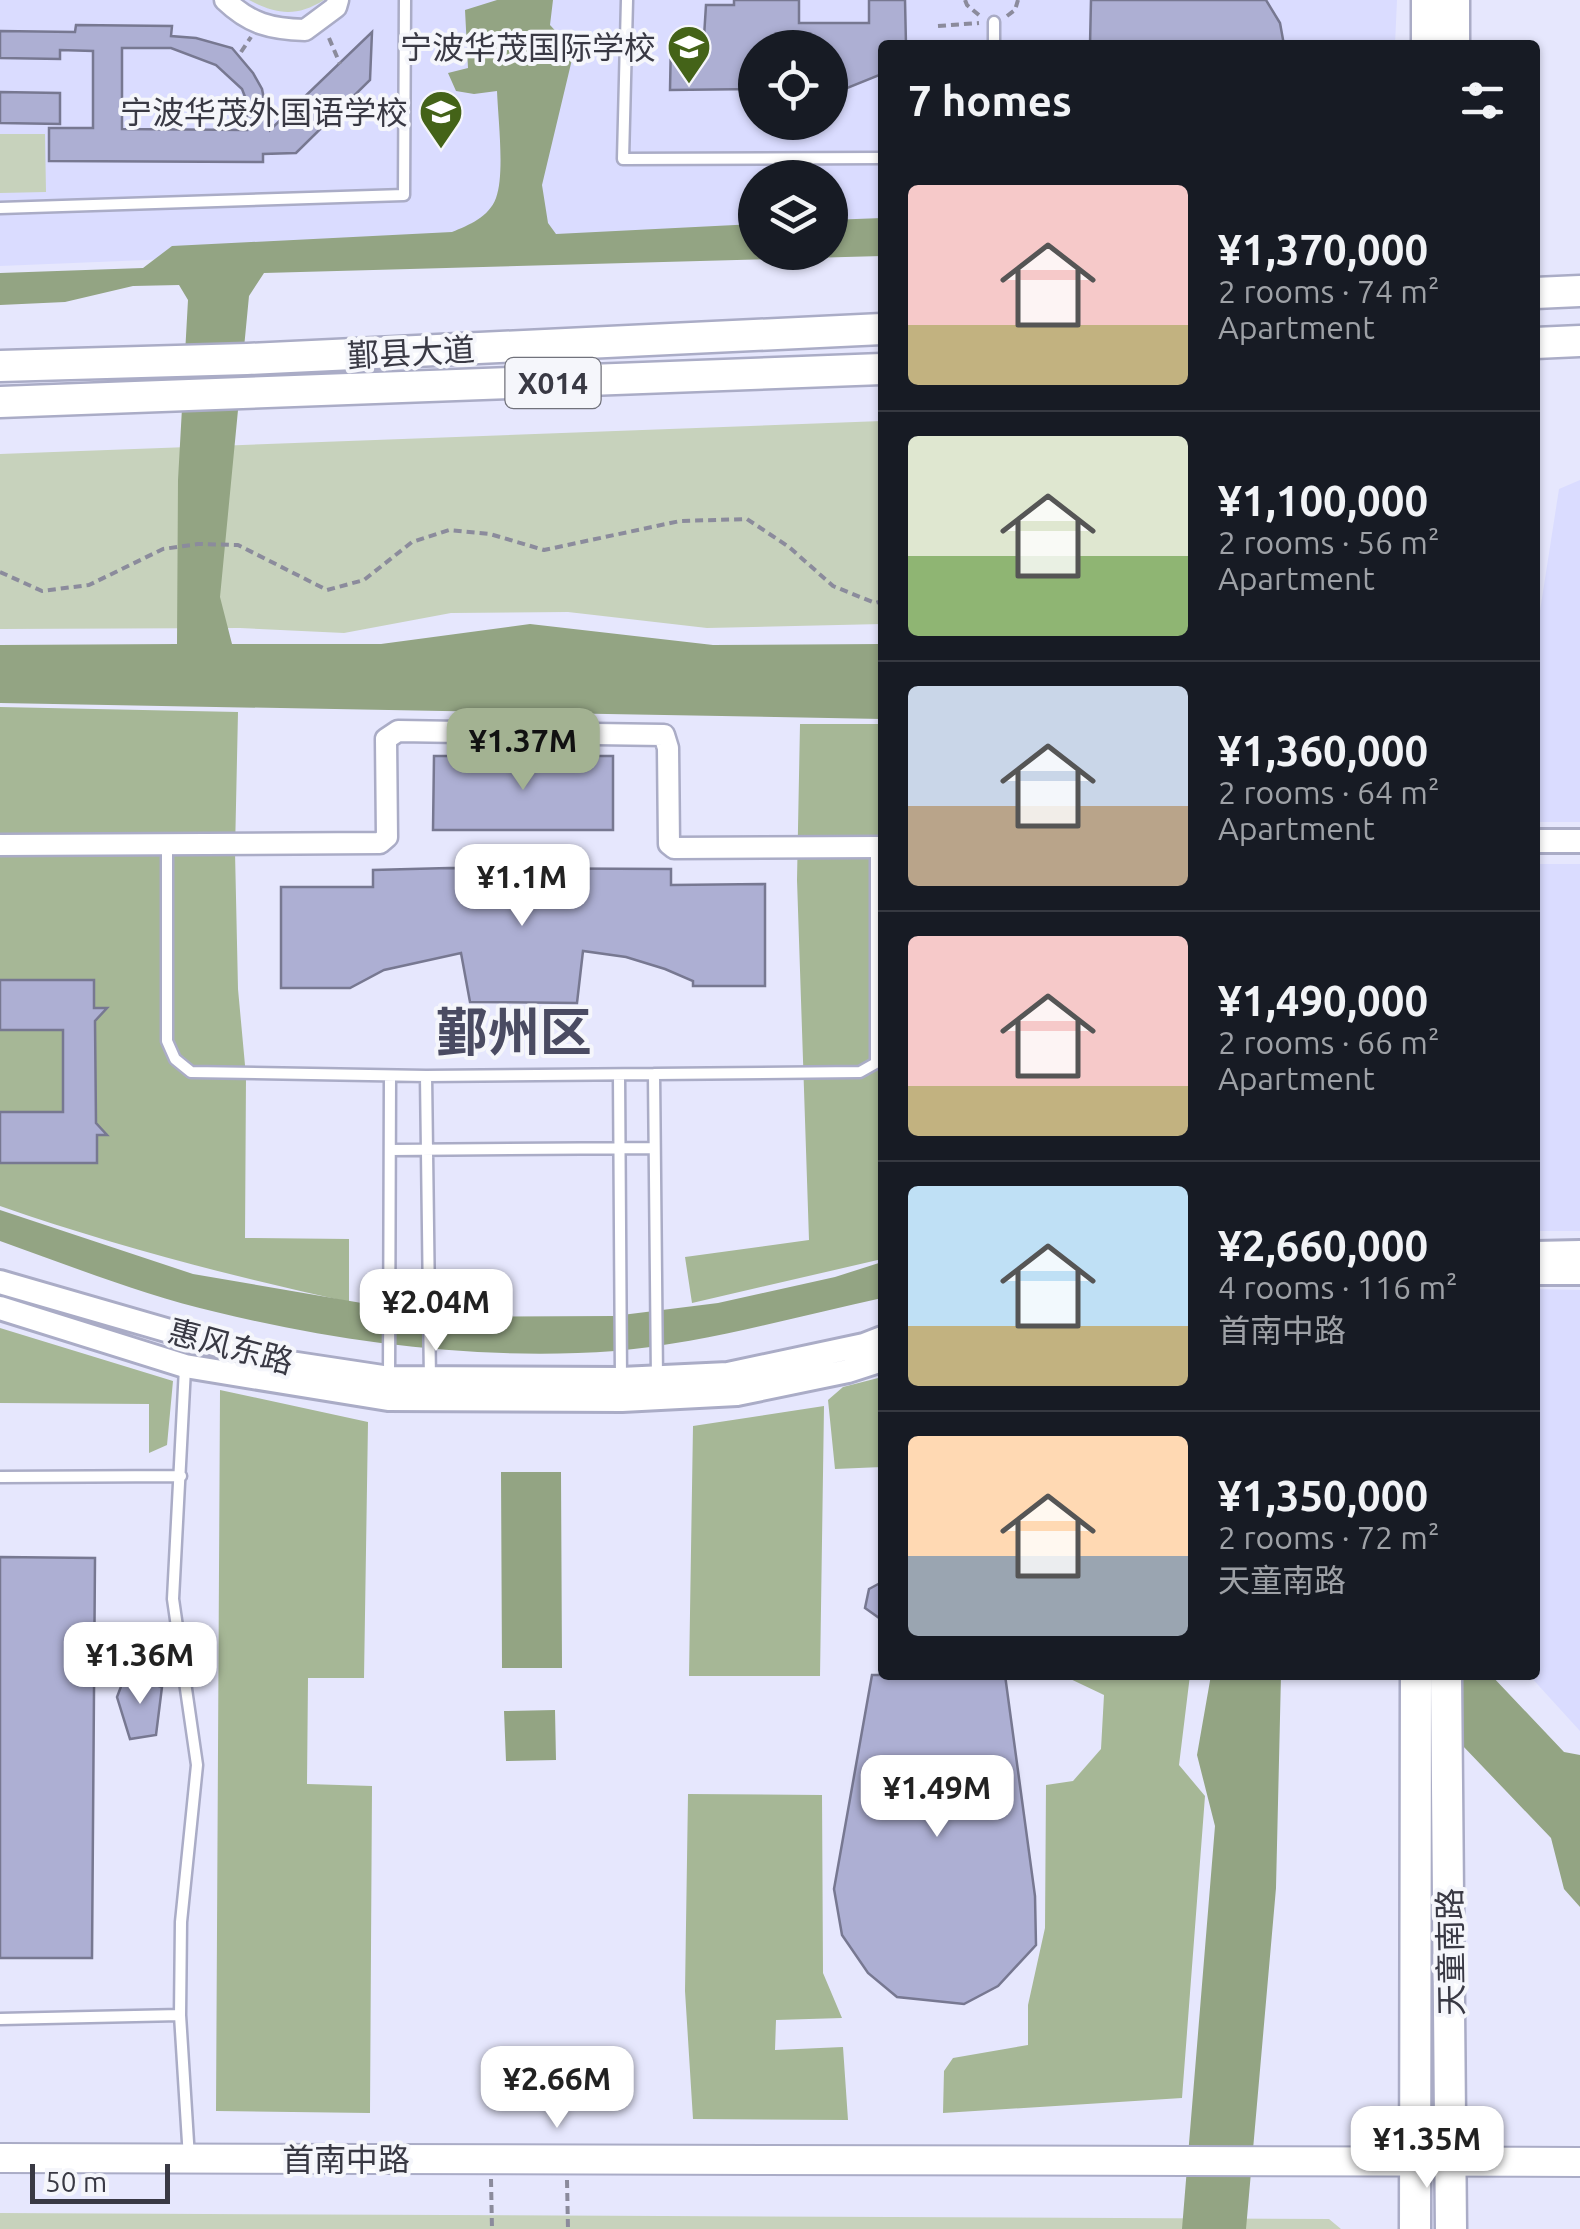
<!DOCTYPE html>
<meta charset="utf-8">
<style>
body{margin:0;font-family:Ubuntu,"Noto Sans SC",sans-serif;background:#242831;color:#f1f3f6;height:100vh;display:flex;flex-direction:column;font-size:38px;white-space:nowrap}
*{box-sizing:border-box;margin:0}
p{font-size:32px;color:#9ea1a6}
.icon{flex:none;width:55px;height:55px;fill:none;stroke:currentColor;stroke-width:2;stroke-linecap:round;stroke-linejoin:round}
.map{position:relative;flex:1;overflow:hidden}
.panel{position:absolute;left:878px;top:40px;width:662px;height:1640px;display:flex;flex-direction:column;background:#171b24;border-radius:10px;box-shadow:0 2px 8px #0004}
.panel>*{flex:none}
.fabs{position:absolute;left:738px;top:30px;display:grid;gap:20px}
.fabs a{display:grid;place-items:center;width:110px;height:110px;border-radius:50%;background:#171b24;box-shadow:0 2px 8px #0004;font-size:50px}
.scale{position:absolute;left:30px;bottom:25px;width:140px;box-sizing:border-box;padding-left:10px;border:5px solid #393944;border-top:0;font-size:28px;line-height:35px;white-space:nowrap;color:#393944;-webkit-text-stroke:8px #f5f6fb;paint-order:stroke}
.price{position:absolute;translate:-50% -85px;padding:0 22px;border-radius:20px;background:#fff;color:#222;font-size:32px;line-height:65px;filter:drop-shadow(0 2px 5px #0008)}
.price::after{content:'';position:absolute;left:50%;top:60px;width:30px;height:22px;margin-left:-15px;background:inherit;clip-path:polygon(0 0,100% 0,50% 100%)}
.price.on{background:#a3b292;color:#111}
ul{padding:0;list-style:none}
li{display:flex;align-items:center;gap:30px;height:250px;padding:0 30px}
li+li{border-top:2px solid #363941}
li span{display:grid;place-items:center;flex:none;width:280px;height:200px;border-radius:10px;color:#555}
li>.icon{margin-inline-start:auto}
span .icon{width:120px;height:120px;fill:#fffc;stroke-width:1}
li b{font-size:42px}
h2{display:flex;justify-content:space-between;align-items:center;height:120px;padding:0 30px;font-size:42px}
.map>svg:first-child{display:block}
.built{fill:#dadcff;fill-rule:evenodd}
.green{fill:#c7d2bc}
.forest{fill:#a6b796}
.water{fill:#93a483}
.building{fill:#adafd3;stroke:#777891;stroke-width:2.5;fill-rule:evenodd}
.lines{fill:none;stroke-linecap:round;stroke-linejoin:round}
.service-casing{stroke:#aaacc6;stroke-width:15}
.minor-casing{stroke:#aaacc6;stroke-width:25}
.tertiary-casing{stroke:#aaacc6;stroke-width:28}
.secondary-casing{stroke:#aaacc6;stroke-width:32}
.primary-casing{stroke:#aaacc6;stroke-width:35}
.path{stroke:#8b8b9c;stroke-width:4;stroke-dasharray:8 5;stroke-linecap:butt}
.service{stroke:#fff;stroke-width:10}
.minor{stroke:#fff;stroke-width:20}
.tertiary{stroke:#fff;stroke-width:22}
.secondary{stroke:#fff;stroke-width:28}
.primary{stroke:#fff;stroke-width:30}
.labels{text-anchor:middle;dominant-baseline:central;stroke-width:8;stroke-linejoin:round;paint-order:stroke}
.shield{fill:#f5f6fb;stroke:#71727b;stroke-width:2.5}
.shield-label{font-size:30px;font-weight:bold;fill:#393944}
.poi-label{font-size:32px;fill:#393944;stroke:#f5f6fb;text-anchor:end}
.street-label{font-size:32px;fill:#393944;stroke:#f5f6fb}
.town-label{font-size:52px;font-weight:bold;fill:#4a4b62;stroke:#f5f6fb}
</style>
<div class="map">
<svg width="1580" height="2229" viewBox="0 0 1580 2229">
<rect width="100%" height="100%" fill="#e6e7fd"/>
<path class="built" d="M0,0h1397l-2,45h-513v185l-52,2v-54h-75v57l-755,31zM755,48h75v74h-75z
M1580,480v342h-45v-179l24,-154z
M1535,864h45v367h-45z
M1535,1289l45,1v441l-51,-56h6z"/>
<path class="green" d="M249,0h75c-27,17 -47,15 -75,0z
M0,134h45l1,58 -46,1z
M882,421v203l-175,4 -139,-16 -117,1 -107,20 -104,-5 -240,1v-175z
M0,2213l1329,6 12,10h-1341z"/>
<path class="forest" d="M0,707l238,5 -3,140 3,137 8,87 -1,162 104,1v63c-119,-26 -234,-56 -349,-96z
M800,724h82v535l-190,44 -7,-46 124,-17 -12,-360z
M0,1328l173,53 -6,64 -18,8v-49l-149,-1z
M882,1377v90l-47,2 -7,-69 15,-13z
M220,1390l148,32 -4,256h-56l-1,106 65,2 -2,327 -154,-2z
M824,1406l-4,270h-131l4,-250z
M1062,1675h128l-11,90 26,31 -23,302 -239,15 1,-42 9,-13 75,-13v-40l17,-77 1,-143 27,-4 28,-32 3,-54z
M688,1794l134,1 1,178 19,45 -66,2 -1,30 68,-3 5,73 -155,-1 -8,-128z"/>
<path class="water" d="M497,0h56l-3,25 24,26 -32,134 6,38 8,11 199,-10v28h75v-32l52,-2v38l-618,17 -15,23 -29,301 12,47h149l149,-20 183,21 169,-1v75l-882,-16v-58l177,-1 1,-164 10,-180 -9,-15 -46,1 -68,16 -65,3v-32l143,-5 29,-22 280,-14c17,-7 37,-15 44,-34 9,-24 2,-80 1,-107l-23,3 -18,-3 -8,-18 20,-5 -3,-58z
M0,1210l193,64 250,43 171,-1 104,-13 117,-26 47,-15v36c-88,19 -177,45 -267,53 -132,10 -271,-8 -399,-39 -74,-17 -145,-46 -216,-71z
M501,1472h60l1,196h-60z
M1211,1675h70l-5,213 -30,341h-64l33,-403 -18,-71z
M1395,1675h96l73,77 16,3v152l-16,-18 -13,-51z
M555,1710l1,50 -50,1 -2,-50z"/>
<path class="building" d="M734,0h65v23h70v-23h36l1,45h-24v29l-52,21v-47h-75v41l-85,1 1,-51 33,-2 2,-32h28z
M1091,0h175l14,23 4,22h-194z
M76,25l96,1 -1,10 25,2 36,10 21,25 9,16 8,41 102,-98 -2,48 -74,73 -33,1v8l-214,-1v-33h44v-77l-33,-1v9l-60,-1v-27l75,1zM122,48h49l45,17 26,24 5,13v28l-125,-1z
M0,92l60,1v31l-60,-1z
M434,756h179v74h-180z
M449,868l222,1v16l94,-1v102h-72v-5l-28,-12 -39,-12 -43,-6 -6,52 -107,-1 -9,-49 -77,17 -34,18h-69v-101h92v-17z
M0,980h94v28h13l-12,13 1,102 11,12h-10v28h-97v-51h63v-82h-63z
M0,1557l95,1 -3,400h-92z
M882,1582v38l-17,-12 4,-19z
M872,1675h133l30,221 1,49 -38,41 -34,18 -67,-7 -29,-24 -26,-38 -8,-46z
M125,1676l37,11 -6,48 -26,4 -13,-42z"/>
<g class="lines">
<defs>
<path id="service" d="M627,0l-4,159 259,-1
M994,22v23
M0,208l404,-13 1,-195
M167,844v197l8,18 16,13 235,4 228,-2 3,305
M654,1074l206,-2 16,-9v-215
M619,1075l2,304
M426,1076l4,304
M390,1150l264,-2
M185,1368l-12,231 24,166 -16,157 -1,93 9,143
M389,1380l1,-304
M0,1477l181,-1
M0,2019l180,-4"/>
<path id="minor" d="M225,0c25,24 46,29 80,30l31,-23 2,-7
M0,845l380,-2 7,-6 -1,-98 12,-8 266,4 4,13 1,96 5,4 208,-1"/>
<path id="tertiary" d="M1535,841h45
M1535,1253l45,-1
M1535,1273h45
M0,1282l270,78 119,18 232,1 107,-5 136,-29 18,-7
M0,1308l185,58 203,33 234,1 115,-6 111,-23 34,-11"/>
<path id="secondary" d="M0,2158l1580,4"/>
<path id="primary" d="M1427,45v-45
M1454,45v-45
M1535,293l45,-2
M1535,343l45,-2
M0,366l247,-7 635,-30
M0,402l882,-33
M1446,1675l5,554
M1415,2229l1,-554"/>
</defs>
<use href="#service" class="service-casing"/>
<use href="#minor" class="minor-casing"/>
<use href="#tertiary" class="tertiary-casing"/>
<use href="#secondary" class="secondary-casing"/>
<use href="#primary" class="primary-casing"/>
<path class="path" d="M965,0l2,5 13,11
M1007,16l8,-6 3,-10
M938,26l41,-3
M329,38l11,26
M241,52l10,-15
M0,572l42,19 47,-6 74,-36 35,-5 40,1 89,45 37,-10 48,-38 37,-12 41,4 54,16 136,-29 67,-2 42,28 44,39 42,17 7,-2
M491,2179l1,50
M567,2180l1,49"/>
<use href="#service" class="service"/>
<use href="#minor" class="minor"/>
<use href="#tertiary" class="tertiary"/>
<use href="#secondary" class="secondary"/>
<use href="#primary" class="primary"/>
</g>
<defs>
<symbol id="school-pin" viewBox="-11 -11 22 30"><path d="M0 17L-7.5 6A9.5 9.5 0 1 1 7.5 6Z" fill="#446318" stroke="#f5f6fb"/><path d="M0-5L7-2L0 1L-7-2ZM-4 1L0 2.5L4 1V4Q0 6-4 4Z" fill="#fff"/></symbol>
</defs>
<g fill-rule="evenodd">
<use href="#school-pin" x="664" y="22" width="50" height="68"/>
<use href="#school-pin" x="416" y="87" width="50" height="68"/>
</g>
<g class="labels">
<rect class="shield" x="505.5" y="358" width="95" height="50" rx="8"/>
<g class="shield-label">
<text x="553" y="383">X014</text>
</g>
<g class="poi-label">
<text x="656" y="47">宁波华茂国际学校</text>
<text x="408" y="112">宁波华茂外国语学校</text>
</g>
<g class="street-label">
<text transform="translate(411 352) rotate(-3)">鄞县大道</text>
<text transform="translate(231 1346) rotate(15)">惠风东路</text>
<text transform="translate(1450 1952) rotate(-91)">天童南路</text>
<text x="346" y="2159">首南中路</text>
</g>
<g class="town-label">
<text x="514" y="1032">鄞州区</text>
</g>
</g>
</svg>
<div class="fabs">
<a><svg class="icon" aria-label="locate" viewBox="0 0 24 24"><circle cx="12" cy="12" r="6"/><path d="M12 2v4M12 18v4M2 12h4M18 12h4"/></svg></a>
<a><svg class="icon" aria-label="layers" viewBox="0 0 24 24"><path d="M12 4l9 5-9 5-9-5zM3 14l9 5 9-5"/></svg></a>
</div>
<div class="scale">50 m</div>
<b class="price on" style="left:523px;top:793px">¥1.37M</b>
<b class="price" style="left:522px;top:929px">¥1.1M</b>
<b class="price" style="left:436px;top:1354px">¥2.04M</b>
<b class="price" style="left:140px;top:1707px">¥1.36M</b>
<b class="price" style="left:937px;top:1840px">¥1.49M</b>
<b class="price" style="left:557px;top:2131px">¥2.66M</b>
<b class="price" style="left:1427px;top:2191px">¥1.35M</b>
<section class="panel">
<h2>7 homes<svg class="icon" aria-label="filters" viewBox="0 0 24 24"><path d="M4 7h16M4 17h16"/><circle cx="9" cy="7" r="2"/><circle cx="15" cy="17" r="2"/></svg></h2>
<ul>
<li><span style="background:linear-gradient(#f6c9c9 70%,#c2b280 0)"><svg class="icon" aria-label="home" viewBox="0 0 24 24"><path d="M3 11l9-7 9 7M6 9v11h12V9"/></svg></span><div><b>¥1,370,000</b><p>2 rooms · 74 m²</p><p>Apartment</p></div></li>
<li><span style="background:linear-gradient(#dfe7d0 60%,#8fb573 0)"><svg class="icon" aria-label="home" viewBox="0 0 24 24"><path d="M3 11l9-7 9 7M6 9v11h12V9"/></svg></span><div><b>¥1,100,000</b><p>2 rooms · 56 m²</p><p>Apartment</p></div></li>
<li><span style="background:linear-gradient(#c9d6e8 60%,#b9a48a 0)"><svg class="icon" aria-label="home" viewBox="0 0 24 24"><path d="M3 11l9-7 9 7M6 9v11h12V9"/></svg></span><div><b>¥1,360,000</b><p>2 rooms · 64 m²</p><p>Apartment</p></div></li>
<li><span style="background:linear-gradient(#f6c9c9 75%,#c2b280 0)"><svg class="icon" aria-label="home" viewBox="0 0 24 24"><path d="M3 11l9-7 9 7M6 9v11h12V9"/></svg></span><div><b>¥1,490,000</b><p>2 rooms · 66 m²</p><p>Apartment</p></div></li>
<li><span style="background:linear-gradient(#bfe0f5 70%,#c2b280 0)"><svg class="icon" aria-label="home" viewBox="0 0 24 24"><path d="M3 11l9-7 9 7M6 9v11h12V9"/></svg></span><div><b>¥2,660,000</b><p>4 rooms · 116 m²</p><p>首南中路</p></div></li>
<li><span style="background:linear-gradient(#ffd9b3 60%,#9aa5b1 0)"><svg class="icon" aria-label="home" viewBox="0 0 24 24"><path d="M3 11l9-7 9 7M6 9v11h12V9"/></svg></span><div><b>¥1,350,000</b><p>2 rooms · 72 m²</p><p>天童南路</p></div></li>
</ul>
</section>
</div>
